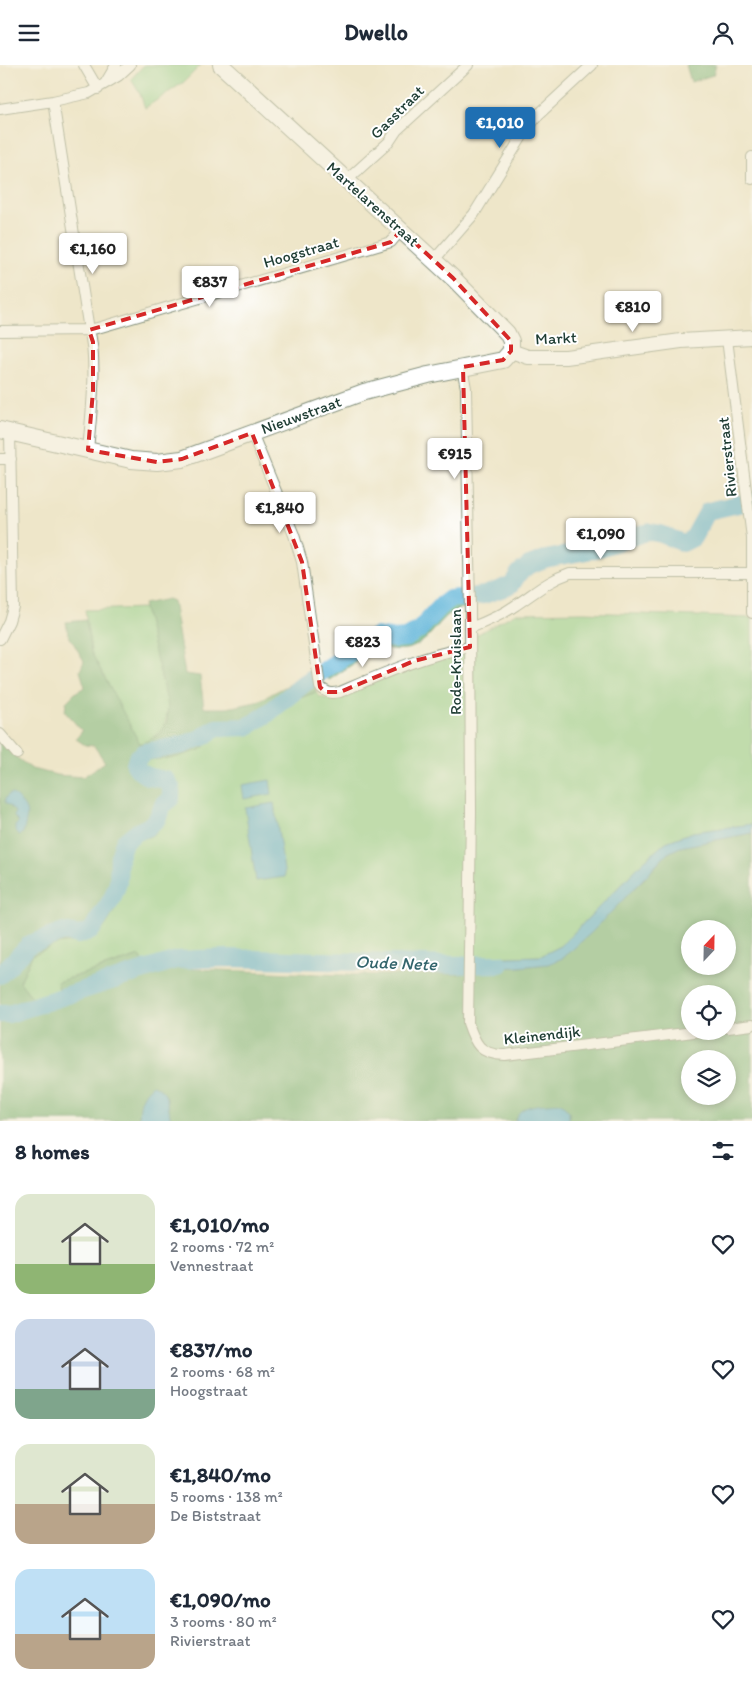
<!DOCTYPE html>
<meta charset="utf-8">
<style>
body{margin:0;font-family:Itim,sans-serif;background:#f6f6f7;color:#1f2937;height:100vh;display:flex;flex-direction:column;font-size:19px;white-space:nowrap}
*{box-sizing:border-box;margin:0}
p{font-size:16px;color:#747a83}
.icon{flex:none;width:28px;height:28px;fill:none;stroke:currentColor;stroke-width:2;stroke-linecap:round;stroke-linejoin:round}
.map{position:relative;height:1056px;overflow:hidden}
.sheet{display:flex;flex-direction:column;background:#fff;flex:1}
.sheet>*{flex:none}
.needle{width:32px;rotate:22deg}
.controls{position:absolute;left:681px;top:855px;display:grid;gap:10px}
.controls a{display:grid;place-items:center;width:55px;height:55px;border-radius:50%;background:#fff;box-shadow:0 2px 8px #0003;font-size:25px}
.price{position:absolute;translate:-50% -42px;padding:0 11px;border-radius:5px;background:#fff;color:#222;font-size:16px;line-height:32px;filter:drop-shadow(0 1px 2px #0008)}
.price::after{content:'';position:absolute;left:50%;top:30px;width:15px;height:11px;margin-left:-8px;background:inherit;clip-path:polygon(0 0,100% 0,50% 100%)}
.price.on{background:#1f6fb2;color:#fff}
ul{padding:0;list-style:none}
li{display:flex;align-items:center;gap:15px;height:125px;padding:0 15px}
li span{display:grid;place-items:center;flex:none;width:140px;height:100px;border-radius:15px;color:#555}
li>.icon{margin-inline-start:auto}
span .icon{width:60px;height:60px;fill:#fffc;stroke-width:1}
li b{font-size:21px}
h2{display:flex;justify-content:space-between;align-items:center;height:60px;padding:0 15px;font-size:21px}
header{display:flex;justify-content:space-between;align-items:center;height:65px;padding:0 15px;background:#fff;font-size:22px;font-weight:700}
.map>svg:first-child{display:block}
.green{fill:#89d08b;stroke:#548660}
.forest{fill:#6eb277;stroke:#467856;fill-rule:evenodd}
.water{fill:#57b0d5;stroke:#3b7684}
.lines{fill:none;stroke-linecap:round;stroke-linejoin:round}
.river{stroke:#57b0d5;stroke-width:18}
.street-casing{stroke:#86927e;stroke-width:12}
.secondary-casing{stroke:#86927e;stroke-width:16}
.primary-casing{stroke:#86927e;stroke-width:18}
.street{stroke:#fff;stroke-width:10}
.secondary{stroke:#fff;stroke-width:14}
.primary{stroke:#fff;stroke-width:16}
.marked{fill:none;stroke:#d62828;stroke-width:4;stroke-dasharray:10 6;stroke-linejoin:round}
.labels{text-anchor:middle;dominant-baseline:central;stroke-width:4;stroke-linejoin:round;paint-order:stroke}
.street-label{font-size:16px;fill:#1f3d34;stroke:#fff}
.water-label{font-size:18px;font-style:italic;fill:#33656c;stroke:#fff}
</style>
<header><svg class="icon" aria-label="menu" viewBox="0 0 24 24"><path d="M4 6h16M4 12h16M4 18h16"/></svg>Dwello<svg class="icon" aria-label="person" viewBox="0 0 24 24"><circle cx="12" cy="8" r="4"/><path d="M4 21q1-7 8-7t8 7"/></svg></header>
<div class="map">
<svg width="752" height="1056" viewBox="0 0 752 1056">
<rect width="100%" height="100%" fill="#fff"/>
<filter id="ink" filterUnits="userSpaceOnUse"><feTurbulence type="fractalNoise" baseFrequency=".02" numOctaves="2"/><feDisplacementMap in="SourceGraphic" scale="10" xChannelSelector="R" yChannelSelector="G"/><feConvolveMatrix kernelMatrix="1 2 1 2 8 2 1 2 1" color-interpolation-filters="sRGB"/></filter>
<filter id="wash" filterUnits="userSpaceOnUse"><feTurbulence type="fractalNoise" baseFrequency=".0096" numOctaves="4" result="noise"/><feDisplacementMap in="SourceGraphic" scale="20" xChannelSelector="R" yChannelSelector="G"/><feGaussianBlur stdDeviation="1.12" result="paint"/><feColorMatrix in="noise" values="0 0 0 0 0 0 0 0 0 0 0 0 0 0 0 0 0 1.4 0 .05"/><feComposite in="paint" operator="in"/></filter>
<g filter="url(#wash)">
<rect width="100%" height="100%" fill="#eee6c9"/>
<path class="green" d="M144,0h57l-17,17 -39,26 -5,-14 -9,-15z
M144,543l24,97c-2,25 -6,29 -28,40l-49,-93 -6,-42z
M584,547l168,6v206l-59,8 -27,10 -22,19 -83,85 -20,10 -64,2 -288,-6 -45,12 -4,-8 -83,26 3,10 -26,8 -14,-18 12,-27 24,-11 18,-2 49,-51c0,-15 -2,-39 11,-49 5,-5 12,-3 18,-7 8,-5 9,-17 15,-23 2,-3 6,-6 8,-9l-9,-28 -14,-2 -10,-4 -2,-5 7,-4 30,-3 42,-23 29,-1 52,-35 16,-6 3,4 7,3 18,-5 56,-23 63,-19 13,-17 40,-22z"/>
<path class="forest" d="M686,0h30l-3,10 -22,7z
M464,532l1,11c-25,2 -31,33 -55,40 -10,3 -22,1 -32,-1l-49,33 -4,-11c15,-10 33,-26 49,-32 4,-1 8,0 12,0 12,2 23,1 33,-7 19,-14 17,-31 45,-33z
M168,534l5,2 12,73 15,2 4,32h23l29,-6 38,-20 20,-1 2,11 -16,6 -52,35 -29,1 -19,16 -23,7 -30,3 -6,4 1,5c12,5 36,5 37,22 0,2 -2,8 -3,11 -2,4 -7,7 -10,11 -5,7 -7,18 -14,22 -10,6 -19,2 -25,16 -5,11 -3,25 -4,37 -1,12 -16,39 -26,47 -9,7 -29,6 -40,9 -8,2 -17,8 -25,11l-12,27 15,20 -35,8v-271l16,18 16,12 25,6 26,2 22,-15 -11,-16 -9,-1 -9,-6 6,-8 -17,-19 1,-10 10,-10 9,-5 -5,-16 4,-10 -16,-27 -2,-12 20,-2 5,32 49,92 17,-8 10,-14 1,-17 -25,-101z
M752,768v288h-183v-9l-54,6v3h-344l-5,-26 -27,19 1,7h-140v-101c24,-2 48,-11 70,-19 40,-14 80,-30 122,-38v6l153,6 117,-1 16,-5 41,-2 29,-3 96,-85 24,-26 12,-6zM690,864h38v37h-38zM690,929h38v37h-38zM690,994h38v37h-38z
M140,891l4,8 -84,28 -3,-10z"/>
<path class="water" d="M270,715l2,14 -28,5 -2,-14z
M9,729h4c16,16 16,17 10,39l-4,2 -4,-4v-5l4,-4 -5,-5 1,-5 -5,-6 -5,-3v-4z
M274,738l11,74 -29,4 -11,-73z
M752,759v9l-72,14 -12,6 -77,80 -28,25 -15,6 -29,3 -41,2 -1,-11 64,-2 20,-10 83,-85 22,-19 27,-10z
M153,1020c16,5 15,22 18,36h-31c-2,-14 1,-27 13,-36z
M561,1038l8,9v9h-54c4,-19 29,-16 46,-18z"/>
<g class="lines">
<path class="river" d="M0,910l30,-31 34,-12 14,3 13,-4 21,-32 6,-16 1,-26 5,-15 11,-9 13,-6 9,-8 6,-14 8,-7v-11l-5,-7c-13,-2 -24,-3 -31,-15l2,-7 8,-6 38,-7 20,-8 13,-9 31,-1 19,-12 40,-33 70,-46 19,3 11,-1 13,-8 23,-25 8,-6 34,-4 17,-6 11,-5 7,-11 10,-8 16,-6 48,-9 29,-9 18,-7 11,-2 10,2 22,9 10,-5 15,-27 44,-10
M0,949h9l31,-10 136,-44 51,-2 228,7 45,-1"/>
</g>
</g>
<g filter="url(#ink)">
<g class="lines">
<defs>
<path id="street" d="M84,0l14,24
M106,17l10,-17
M53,36l36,229c9,30 2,87 -1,120
M0,44l53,-8 36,-8 29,-17 12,-11
M752,92v22
M347,115l42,-38 8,-12 71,-65
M434,195l40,-46 50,-81 15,-19 53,-49
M0,266l89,-1 12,-3 290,-85 10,-12
M727,274l25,199v75
M462,302l4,21 4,222 1,202 -3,211c7,21 12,32 37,32l197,-24
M252,368l42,102 8,27 18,125c7,6 11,7 20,5 42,-18 84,-37 130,-45
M0,394h11
M470,563c16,-6 32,-13 46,-23 20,-13 31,-24 54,-32h182
M0,574l9,-18 4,-14 -3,-175
M0,669l17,20
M728,963l24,-3"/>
<path id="secondary" d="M511,286l17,6h38l115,-16 71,-4"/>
<path id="primary" d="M0,365l131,30 26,2 25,-3 182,-67 64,-17 75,-15 8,-9v-10l-4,-8 -54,-55 -232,-213"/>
</defs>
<use href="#street" class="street-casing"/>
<use href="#secondary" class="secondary-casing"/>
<use href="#primary" class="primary-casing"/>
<use href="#street" class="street"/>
<use href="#secondary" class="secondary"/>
<use href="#primary" class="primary"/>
</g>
</g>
<path d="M0 0H752V1056H0ZM401,165l52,48 58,63v10l-8,9 -40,7 7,280 -56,14 -74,31h-15l-5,-5 -18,-125 -50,-129 -70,26 -25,3 -69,-12 5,-59v-49l-4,-12 302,-88z" fill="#eee6c9" fill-opacity=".55" fill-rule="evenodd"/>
<path class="marked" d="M401,165l52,48 58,63v10l-8,9 -40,7 7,280 -56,14 -74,31h-15l-5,-5 -18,-125 -50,-129 -70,26 -25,3 -69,-12 5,-59v-49l-4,-12 302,-88z"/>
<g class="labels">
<g class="street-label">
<text transform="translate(397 47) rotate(-45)">Gasstraat</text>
<text transform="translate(373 139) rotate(42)">Martelarenstraat</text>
<text transform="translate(301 187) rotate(-16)">Hoogstraat</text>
<text transform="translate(556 273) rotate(-3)">Markt</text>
<text transform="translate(301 350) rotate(-20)">Nieuwstraat</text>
<text transform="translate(727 392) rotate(-96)">Rivierstraat</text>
<text transform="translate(455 597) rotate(-90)">Rode-Kruislaan</text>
<text transform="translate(542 970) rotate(-6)">Kleinendijk</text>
</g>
<g class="water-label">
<text transform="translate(396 898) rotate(2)">Oude Nete</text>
</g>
</g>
</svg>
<div class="controls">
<a><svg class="needle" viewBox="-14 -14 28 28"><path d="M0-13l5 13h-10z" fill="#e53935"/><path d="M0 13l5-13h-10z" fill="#747a83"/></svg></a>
<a><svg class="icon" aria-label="locate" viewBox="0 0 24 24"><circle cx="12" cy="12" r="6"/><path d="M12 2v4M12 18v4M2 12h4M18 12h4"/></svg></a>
<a><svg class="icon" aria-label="layers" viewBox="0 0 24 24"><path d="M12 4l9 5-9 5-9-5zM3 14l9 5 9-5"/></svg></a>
</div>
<b class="price on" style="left:500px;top:84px">€1,010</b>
<b class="price" style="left:93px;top:210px">€1,160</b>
<b class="price" style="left:210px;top:243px">€837</b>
<b class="price" style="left:633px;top:268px">€810</b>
<b class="price" style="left:455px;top:415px">€915</b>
<b class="price" style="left:280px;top:469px">€1,840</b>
<b class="price" style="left:601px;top:495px">€1,090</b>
<b class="price" style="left:363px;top:603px">€823</b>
</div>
<section class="sheet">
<h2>8 homes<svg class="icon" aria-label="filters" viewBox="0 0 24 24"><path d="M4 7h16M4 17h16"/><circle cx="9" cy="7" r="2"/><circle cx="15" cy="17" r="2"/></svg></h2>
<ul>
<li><span style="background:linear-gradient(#dfe7d0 70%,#8fb573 0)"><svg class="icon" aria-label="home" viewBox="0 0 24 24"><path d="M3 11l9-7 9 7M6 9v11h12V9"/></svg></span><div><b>€1,010/mo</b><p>2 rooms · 72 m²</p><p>Vennestraat</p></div><svg class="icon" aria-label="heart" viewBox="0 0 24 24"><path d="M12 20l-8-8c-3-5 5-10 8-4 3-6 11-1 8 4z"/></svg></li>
<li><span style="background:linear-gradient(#c9d6e8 70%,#7fa58c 0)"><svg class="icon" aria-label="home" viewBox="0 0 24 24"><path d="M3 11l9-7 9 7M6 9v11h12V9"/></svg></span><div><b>€837/mo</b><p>2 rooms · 68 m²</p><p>Hoogstraat</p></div><svg class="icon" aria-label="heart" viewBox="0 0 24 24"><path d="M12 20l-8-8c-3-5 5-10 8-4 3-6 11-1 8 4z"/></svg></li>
<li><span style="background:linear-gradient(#dfe7d0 60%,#b9a48a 0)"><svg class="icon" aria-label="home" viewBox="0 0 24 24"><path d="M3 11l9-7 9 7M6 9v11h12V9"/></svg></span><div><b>€1,840/mo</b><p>5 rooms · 138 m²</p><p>De Biststraat</p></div><svg class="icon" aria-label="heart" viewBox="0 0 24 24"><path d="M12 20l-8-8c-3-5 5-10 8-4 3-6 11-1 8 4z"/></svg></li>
<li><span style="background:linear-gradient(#bfe0f5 65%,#b9a48a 0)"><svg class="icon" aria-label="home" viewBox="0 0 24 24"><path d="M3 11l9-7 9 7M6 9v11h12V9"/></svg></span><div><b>€1,090/mo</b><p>3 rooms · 80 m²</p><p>Rivierstraat</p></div><svg class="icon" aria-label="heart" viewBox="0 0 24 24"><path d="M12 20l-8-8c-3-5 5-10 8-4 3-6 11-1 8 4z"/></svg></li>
</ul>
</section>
